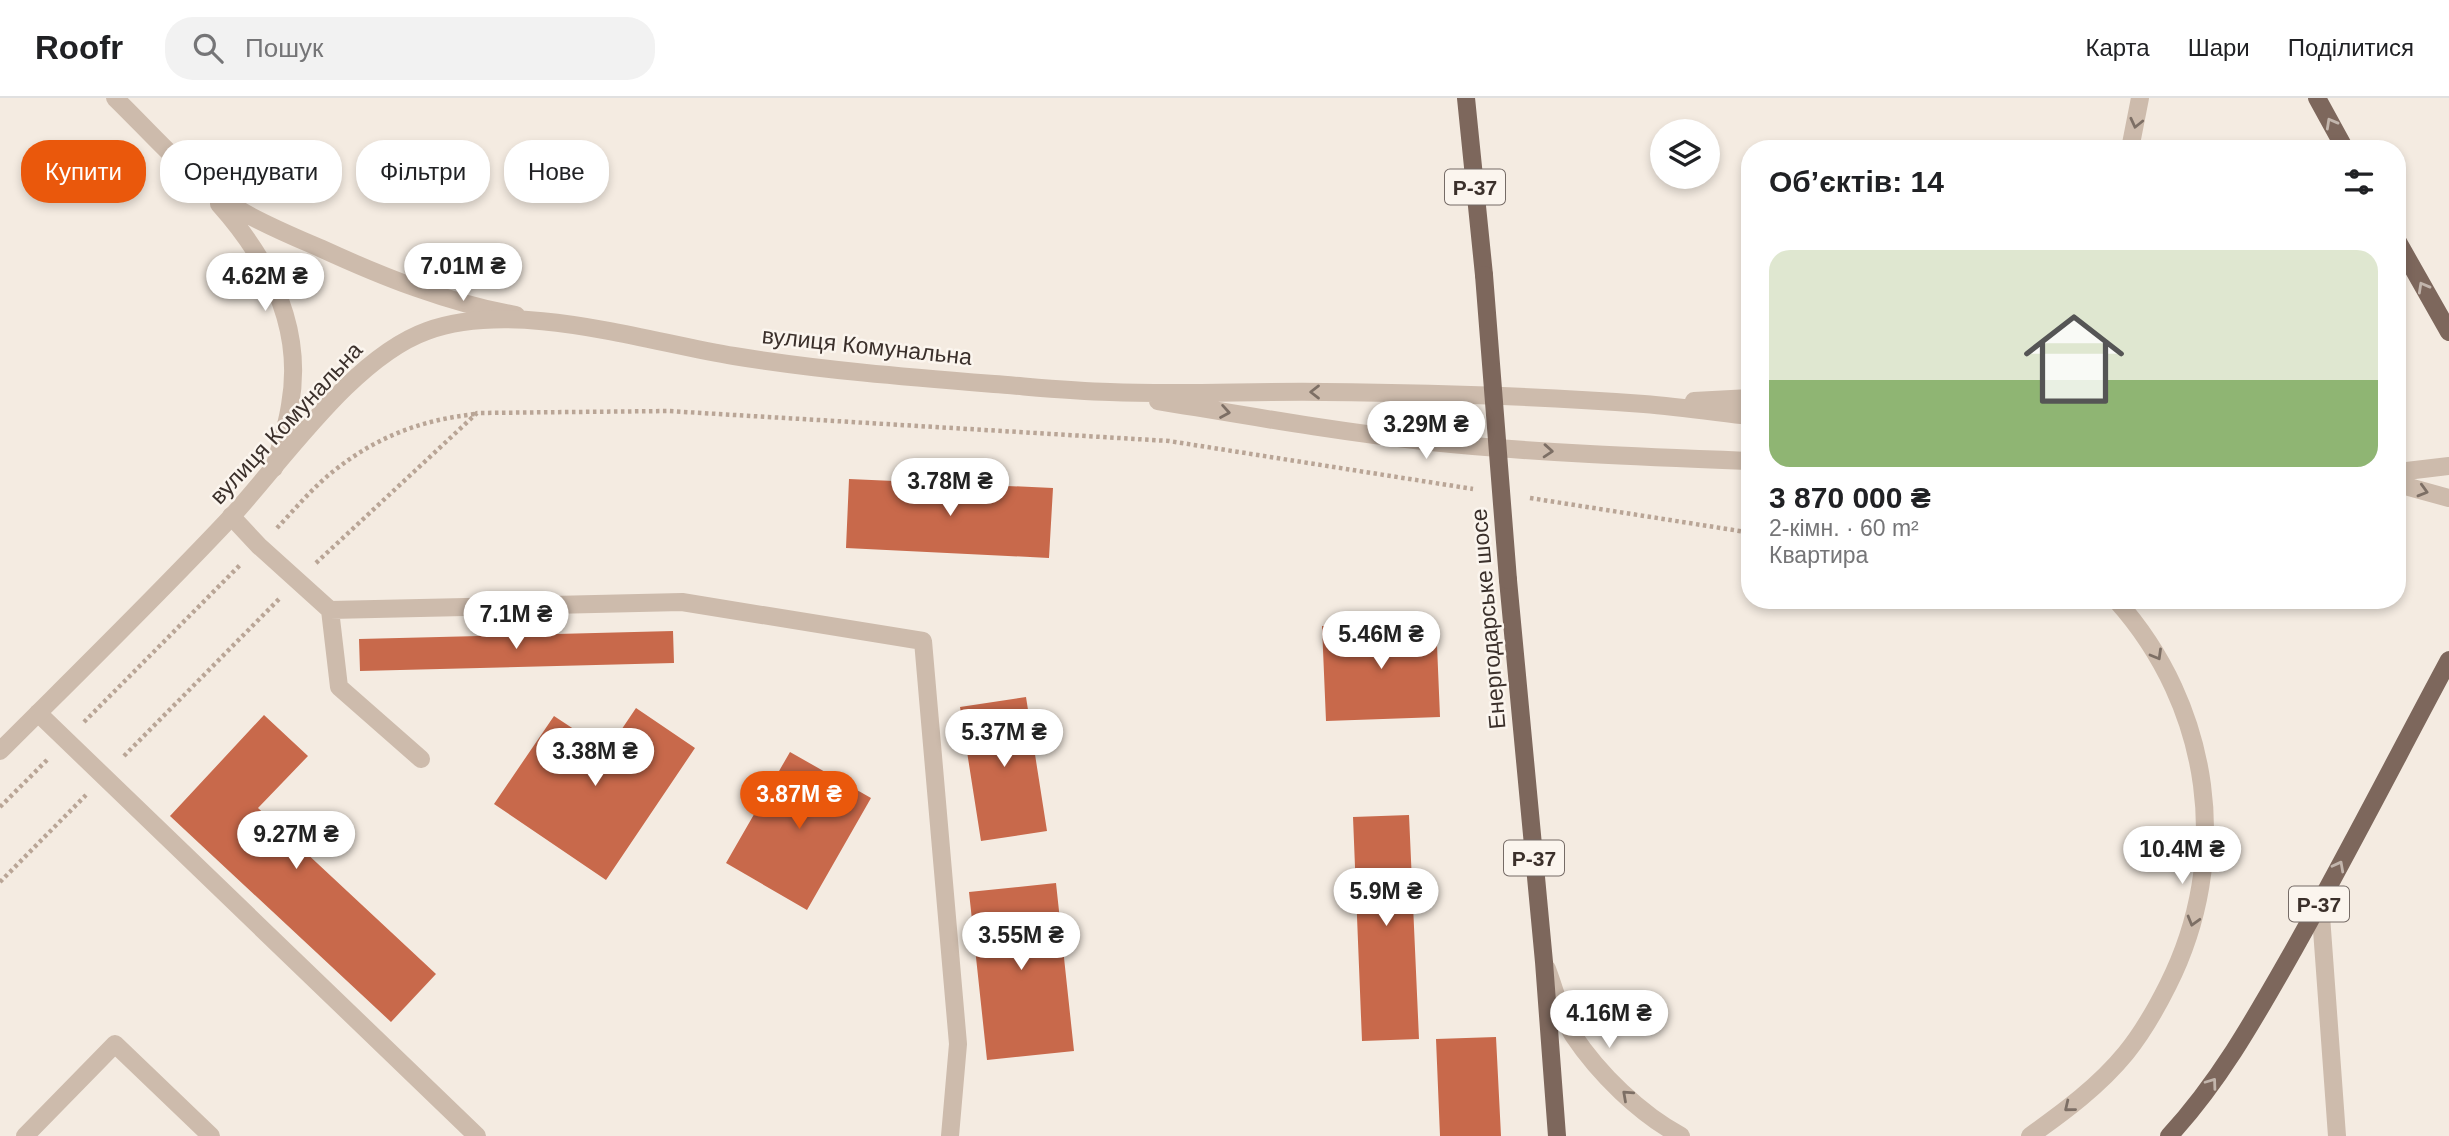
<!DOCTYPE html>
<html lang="uk">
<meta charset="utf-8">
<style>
body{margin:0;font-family:Helvetica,sans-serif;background:#f2f2f2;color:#202124;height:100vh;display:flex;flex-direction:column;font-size:26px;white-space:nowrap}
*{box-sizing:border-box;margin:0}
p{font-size:23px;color:#757577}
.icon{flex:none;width:38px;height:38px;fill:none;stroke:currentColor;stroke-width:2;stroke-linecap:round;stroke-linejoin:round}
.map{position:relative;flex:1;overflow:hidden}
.sheet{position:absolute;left:1741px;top:42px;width:665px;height:469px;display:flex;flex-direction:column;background:#fff;border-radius:28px;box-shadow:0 4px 10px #0003}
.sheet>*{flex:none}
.top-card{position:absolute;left:21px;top:42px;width:665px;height:63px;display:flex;gap:14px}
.fabs{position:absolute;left:1650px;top:21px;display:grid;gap:14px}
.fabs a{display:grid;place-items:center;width:70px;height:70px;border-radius:50%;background:#fff;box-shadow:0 4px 10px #0003;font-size:35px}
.price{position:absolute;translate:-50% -60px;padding:0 16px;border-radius:24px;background:#fff;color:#222;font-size:23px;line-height:46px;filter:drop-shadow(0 2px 4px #0008)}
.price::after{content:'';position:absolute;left:50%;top:42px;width:21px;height:16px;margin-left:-10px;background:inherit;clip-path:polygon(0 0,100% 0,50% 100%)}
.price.current{background:#ea580c;color:#fff}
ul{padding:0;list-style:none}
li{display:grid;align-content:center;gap:14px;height:371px;padding:0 28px}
li span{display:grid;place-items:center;height:217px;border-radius:21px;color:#555}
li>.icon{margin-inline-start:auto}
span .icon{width:126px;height:126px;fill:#fffc;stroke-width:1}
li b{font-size:30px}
h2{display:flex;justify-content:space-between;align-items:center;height:84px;padding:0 28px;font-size:30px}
.chip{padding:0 24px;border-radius:28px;background:#fff;box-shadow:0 4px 10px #0003;font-size:24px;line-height:63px}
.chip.current{background:#ea580c;color:#fff}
header{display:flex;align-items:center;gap:42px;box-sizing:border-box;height:98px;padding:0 35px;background:#fff;border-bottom:2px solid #e0e0e0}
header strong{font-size:33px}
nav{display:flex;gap:38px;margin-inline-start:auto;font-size:24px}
.search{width:490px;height:63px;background:#f2f2f2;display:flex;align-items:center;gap:18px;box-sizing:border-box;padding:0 24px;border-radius:28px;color:#757577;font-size:26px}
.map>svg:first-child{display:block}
.building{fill:#c8694b}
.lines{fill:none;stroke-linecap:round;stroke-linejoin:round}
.path{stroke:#b9a596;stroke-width:4.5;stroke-dasharray:3.5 3.5;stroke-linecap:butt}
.service{stroke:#cdbbac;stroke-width:18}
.minor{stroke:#cdbbac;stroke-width:18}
.tertiary{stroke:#cdbbac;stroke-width:18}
.primary{stroke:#7d675c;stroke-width:18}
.primary-bridge{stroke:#7d675c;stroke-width:18}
.oneway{stroke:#7d6f65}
.oneway2{stroke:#c2b5ac}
.labels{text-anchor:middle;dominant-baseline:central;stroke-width:5;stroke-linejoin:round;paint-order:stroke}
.shield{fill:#fbf5ee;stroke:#756b66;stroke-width:2}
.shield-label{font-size:21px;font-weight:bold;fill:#3b302b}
.street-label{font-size:23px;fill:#3b302b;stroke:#fbf5ee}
</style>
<header>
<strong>Roofr</strong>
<div class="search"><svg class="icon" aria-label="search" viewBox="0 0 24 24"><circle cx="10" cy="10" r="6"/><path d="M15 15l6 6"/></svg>Пошук</div>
<nav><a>Карта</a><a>Шари</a><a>Поділитися</a></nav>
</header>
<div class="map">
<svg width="2449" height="1038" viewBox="0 0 2449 1038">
<rect width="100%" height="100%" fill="#f4ebe1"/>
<path class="building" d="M849,381l204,9 -4,70 -203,-10z
M1436,523l4,96 -114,4 -4,-95z
M673,533l1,32 -314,8 -1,-32z
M1026,599l21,134 -66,10 -21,-134z
M636,610l59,40 -89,132 -112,-76 60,-88 53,35z
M264,617l44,41 -50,52 178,166 -45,48 -221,-206z
M790,654l81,46 -64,112 -81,-47z
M1409,717l10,224 -57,2 -9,-224z
M1056,785l18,168 -87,9 -18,-168z
M1496,939l5,99h-61l-4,-97z"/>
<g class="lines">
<path class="path" d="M1530,400l216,34
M277,430c18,-19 37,-42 58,-58 43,-34 87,-50 140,-56
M316,465l161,-150 191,-2 501,30 304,48
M84,624l157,-158
M124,658l156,-158
M0,709l49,-49
M0,784l86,-87"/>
<path class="service" d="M231,418l28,30 71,64 352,-8 241,39 35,403 -8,92
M330,512l9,77 82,72
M38,615l439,423
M2320,804l17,234
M25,1038l90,-92 96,92"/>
<path class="minor" d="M115,0c39,38 76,82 123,111 25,15 54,27 82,39 63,29 128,55 196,67
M219,106c50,56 85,124 71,201 -3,21 -10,42 -16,63"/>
<path class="tertiary" d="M2130,51l10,-51
M1158,303c91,15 182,31 273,41 106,11 213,15 319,19
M1694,303l56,-3
M2398,374l51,-6
M2398,386l51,14
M0,653c78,-78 157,-155 232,-235 53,-58 122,-159 195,-185 88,-32 216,10 307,25 86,14 173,21 260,28 39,3 78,7 116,8 71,3 143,-1 214,0 106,1 215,4 320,12 35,3 71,8 106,12
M1547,871c8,21 14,47 26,66 26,39 67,79 108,101
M2030,1038c35,-25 69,-50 96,-83 17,-21 30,-44 42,-68 64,-127 44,-278 -52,-385"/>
<path class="primary" d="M1466,0l18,177
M2317,0l28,51
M2398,144l51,90
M1508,482l36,382 13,174
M2169,1038c51,-55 87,-120 124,-185 54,-96 104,-194 156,-291"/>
<path class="primary-bridge" d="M1484,177l24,305"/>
</g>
<defs><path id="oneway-chevron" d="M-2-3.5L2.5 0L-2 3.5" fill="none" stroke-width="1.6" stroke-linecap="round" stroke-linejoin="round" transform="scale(1.75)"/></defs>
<g class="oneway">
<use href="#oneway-chevron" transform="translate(2136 25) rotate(103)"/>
<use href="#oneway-chevron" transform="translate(1315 294) rotate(-180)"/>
<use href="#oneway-chevron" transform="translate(1225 314) rotate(10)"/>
<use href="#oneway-chevron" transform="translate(1548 353) rotate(4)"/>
<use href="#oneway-chevron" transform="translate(2423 393) rotate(16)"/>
<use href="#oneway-chevron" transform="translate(2157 557) rotate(60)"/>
<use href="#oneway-chevron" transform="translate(2193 823) rotate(106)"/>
<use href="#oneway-chevron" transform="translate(1627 997) rotate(-138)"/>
<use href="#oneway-chevron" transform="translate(2069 1009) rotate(141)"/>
</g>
<g class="oneway2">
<use href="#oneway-chevron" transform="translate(2331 25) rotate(-119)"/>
<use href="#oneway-chevron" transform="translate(2423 189) rotate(-119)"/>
<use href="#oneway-chevron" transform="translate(2339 768) rotate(-62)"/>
<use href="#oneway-chevron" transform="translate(2212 985) rotate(-54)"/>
</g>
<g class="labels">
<g class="shield">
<rect x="1445" y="71.5" width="60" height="35" rx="5"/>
<rect x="1504" y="742.5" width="60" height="35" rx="5"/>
<rect x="2289" y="788.5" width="60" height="35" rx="5"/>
</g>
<g class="shield-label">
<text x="1475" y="89">Р-37</text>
<text x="1534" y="760">Р-37</text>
<text x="2319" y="806">Р-37</text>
</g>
<g class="street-label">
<text transform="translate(867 248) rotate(6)">вулиця Комунальна</text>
<text transform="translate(286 325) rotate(-47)">вулиця Комунальна</text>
<text transform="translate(1488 521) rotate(-95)">Енергодарське шосе</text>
</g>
</g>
</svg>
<div class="fabs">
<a><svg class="icon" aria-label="layers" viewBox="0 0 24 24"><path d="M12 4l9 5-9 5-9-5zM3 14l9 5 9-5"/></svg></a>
</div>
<b class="price" style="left:463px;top:205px">7.01M ₴</b>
<b class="price" style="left:265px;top:215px">4.62M ₴</b>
<b class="price" style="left:1426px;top:363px">3.29M ₴</b>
<b class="price" style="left:950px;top:420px">3.78M ₴</b>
<b class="price" style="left:516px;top:553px">7.1M ₴</b>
<b class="price" style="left:1381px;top:573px">5.46M ₴</b>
<b class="price" style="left:1004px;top:671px">5.37M ₴</b>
<b class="price" style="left:595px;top:690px">3.38M ₴</b>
<b class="price current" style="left:799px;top:733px">3.87M ₴</b>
<b class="price" style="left:296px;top:773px">9.27M ₴</b>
<b class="price" style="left:2182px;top:788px">10.4M ₴</b>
<b class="price" style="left:1386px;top:830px">5.9M ₴</b>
<b class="price" style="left:1021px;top:874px">3.55M ₴</b>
<b class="price" style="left:1609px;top:952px">4.16M ₴</b>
<div class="top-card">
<a class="chip current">Купити</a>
<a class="chip">Орендувати</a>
<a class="chip">Фільтри</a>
<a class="chip">Нове</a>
</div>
<section class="sheet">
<h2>Об’єктів: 14<svg class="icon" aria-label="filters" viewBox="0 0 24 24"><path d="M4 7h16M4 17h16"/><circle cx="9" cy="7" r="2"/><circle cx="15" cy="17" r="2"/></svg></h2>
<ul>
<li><span style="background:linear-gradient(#dfe7d0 60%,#8fb573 0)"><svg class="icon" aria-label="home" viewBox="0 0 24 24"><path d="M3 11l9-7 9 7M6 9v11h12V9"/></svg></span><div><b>3 870 000 ₴</b><p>2-кімн. · 60 m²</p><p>Квартира</p></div></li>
</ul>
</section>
</div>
